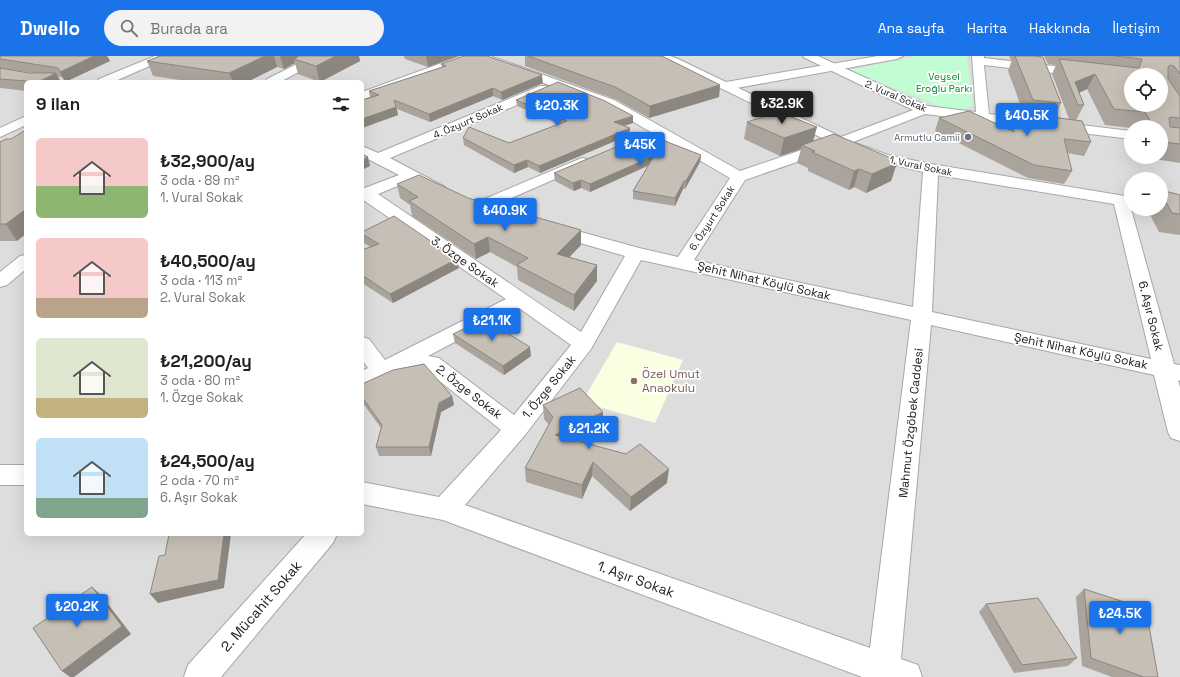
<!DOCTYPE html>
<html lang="tr">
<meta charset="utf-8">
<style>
body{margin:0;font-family:"Space Grotesk",sans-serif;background:#f2f2f2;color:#222;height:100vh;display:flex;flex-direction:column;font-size:15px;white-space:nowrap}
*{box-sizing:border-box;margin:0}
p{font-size:13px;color:#767676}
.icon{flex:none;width:22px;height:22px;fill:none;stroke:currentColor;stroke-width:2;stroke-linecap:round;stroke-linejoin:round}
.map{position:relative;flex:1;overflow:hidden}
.sheet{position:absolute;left:24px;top:24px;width:340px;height:456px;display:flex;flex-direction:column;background:#fff;border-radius:6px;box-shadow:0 4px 16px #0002}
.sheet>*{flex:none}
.tools{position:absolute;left:1124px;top:12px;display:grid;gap:8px}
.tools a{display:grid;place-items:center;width:44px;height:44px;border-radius:50%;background:#fff;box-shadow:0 4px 16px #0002;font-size:20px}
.price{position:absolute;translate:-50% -34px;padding:0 9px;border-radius:4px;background:#1a73e8;color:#fff;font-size:13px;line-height:26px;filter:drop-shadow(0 1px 2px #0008)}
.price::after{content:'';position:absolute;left:50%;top:24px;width:12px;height:9px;margin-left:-6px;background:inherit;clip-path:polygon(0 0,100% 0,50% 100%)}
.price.selected{background:#222;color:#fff}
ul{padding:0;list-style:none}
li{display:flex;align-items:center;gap:12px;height:100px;padding:0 12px}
li span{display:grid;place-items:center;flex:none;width:112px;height:80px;border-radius:6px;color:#555}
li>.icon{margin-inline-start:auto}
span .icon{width:48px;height:48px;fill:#fffc;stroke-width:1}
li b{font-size:17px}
h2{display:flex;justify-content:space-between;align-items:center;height:48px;padding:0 12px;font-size:17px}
header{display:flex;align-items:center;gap:24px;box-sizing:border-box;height:56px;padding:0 20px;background:#1a73e8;color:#fff}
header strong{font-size:19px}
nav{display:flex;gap:22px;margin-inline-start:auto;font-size:14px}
.search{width:280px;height:36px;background:#f2f2f2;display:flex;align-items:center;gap:10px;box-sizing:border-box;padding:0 14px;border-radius:22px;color:#767676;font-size:15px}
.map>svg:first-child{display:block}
.residential{fill:#dedddd;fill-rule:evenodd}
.education{fill:#f9ffe1}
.park{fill:#c2fcd2}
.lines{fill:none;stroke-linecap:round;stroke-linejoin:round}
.minor-casing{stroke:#a7a7a7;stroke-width:2}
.tertiary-casing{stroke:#a7a7a7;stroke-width:2}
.minor{fill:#fff;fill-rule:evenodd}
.tertiary{fill:#fff;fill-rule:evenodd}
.wall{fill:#aaa49c;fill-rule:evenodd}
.shaded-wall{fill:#8b867f}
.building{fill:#c6bfb5;stroke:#8b867f;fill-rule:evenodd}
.worship-dot{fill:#6b7280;stroke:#fff;stroke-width:1.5}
.education-dot{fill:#8d6e63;stroke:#fff;stroke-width:1.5}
.labels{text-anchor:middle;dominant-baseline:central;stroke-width:3.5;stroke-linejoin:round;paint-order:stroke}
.far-park-label{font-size:10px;fill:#07852a;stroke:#fff}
.far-street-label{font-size:10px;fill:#202020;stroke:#fff}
.far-worship-label{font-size:10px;fill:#5b616d;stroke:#fff;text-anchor:end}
.street-label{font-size:12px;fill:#202020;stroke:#fff}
.education-label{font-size:12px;fill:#785e54;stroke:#fff;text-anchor:start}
.near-street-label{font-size:14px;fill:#202020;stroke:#fff}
</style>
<header>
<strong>Dwello</strong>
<div class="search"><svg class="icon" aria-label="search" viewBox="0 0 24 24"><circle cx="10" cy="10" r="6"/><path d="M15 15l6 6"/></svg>Burada ara</div>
<nav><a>Ana sayfa</a><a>Harita</a><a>Hakkında</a><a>İletişim</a></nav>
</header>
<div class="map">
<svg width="1180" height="621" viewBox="0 0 1180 621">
<rect width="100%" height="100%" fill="#f1efe6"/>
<path class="residential" d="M0,0h1180v621h-1180zM1131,19h30v30h-30zM26,26h336v452h-336zM1131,71h30v30h-30zM1131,123h30v30h-30z"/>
<path class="education" d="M617,286l66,18 -28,63 -73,-21z"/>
<path class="park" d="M916,0h51l6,50 -10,3h-17l-97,-39z"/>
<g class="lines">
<defs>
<path id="minor" d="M313,0h14l-2,2 -45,24h-15l2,-3z
M461,0h29l124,44 126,71 88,-30 -158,-78 -16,-5 -2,-2h18l8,3 163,78 72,-27 -108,-52 -2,-2h15l109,50 49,6 -4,-56h12v2l149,17h-2v7l-147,-17 5,49 142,17v8l-206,-25 -72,28 35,13 43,9 200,33v12l43,155 6,1v16l-2,-1 2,7v54l-9,-3 -3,-6 -14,-57 -223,-50 -30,334 17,6 4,12h-60l-419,-157 -81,-16v-22l77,15 62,-67 -74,-59 -44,9 -21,9v-18l6,-3 -6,-9v-22l7,2 16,21 121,-61 -144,-100v-10l37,-14 -37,-19v-10l16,7 162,-67h8l2,3 -2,3 -158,66 55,29 2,3 -2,3c-12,3 -24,-6 -35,-12l-32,13 203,138 44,-76 -79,-23 -3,-4 3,-4 6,-1 87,24 39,9 52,-79 -124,-72 -131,-48 -113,42v-8zM840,91l39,14 44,11 -10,135 -219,-47 51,-80zM938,119l176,29 37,155 -219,-47zM641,204l270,60 -41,328 -405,-143 60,-70 66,-86zM519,252l52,37 -57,70 -75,-57 -11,-2z
M582,102l5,1 2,3 -2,3 -105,46 -6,2 -6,-2 -2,-3 2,-3z
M26,199v14l-19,16 -7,2v-15l20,-16z
M0,409h26v20h-26z
M306,478h31l-4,9 -112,134h-37l4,-12z"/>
<path id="tertiary" d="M155,0h15l-2,2 -55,24h-16l2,-3z
M878,0h25l-6,3 -171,31 -4,-1 -2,-3 2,-3 4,-1z
M26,60v9l-26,12v-9z"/>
</defs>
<use href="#minor" class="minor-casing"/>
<use href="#tertiary" class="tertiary-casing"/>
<use href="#minor" class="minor"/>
<use href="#tertiary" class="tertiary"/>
</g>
<path class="wall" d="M0,0h107l3,5 -45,21 -2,-4 -5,-2 3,6h-35v9l-26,-3zM1,13l34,4h-6z
M160,0h199l1,5 -40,21 -22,-8 -3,-11 -11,6 -7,-2 -30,15h-53l-41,-6 -6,-15z
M404,0h54l-30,11 -23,-8z
M525,0h137l58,29 -1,12 -70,21 -34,-19 -90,-33z
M1009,0h27l25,47 -7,15 15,1 -17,-45 4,-9 -8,-1 -4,-8h136v107l-26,-4 -2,-2h9v-30h-30v1l-26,-3 -18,-36 -8,4 5,12 -8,15 15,22 -7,14 -17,-3 5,18 -8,13 -36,-6 -93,-47 4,-13 68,11 4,-10 21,3 2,-4 -9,-1 -17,-46 4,-11h-1z
M441,8l102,19 -41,17 -9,-4 -63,26 -33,-13 1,6 -36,13v-28l8,-3 -1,-6 73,-24z
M516,44l117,23 -9,3 6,2 -1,7 -89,38 -12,-6 -14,6 -50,-28 -1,-7 46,5 50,-19 -42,-18z
M747,66l66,19 77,19 7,3 -6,18 -25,12 -12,-6 -5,3 -41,-19v-3l-11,-5 4,-14 -21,7 -36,-17z
M0,86l17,99h-17z
M701,99l-1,7 -15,27h-2l-8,17 -42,-7v-8l15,-25 -58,26 -9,-4 -7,3 -19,-10 -1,-8z
M397,128l71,14 113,47 -12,12 28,24 -23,30 -56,-31 -1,-13 -27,-15 -14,7 -64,-43 -2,-11 -10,-7z
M1161,134l19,5v40l-21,-3 -12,-23h14z
M362,178l97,34 -66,35 -31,-20v-33l9,-3 -9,-5z
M453,278l78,22 -27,19 -49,-32z
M362,328l90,12 2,9 -13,7 -10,44h-52l-3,-9 5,-19 -19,-26z
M543,349l60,21 -28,14 92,43 -37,28 -38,-35 -10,23 -56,-17 -1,-14 24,-43 -5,-6z
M1084,533l74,88h-46l-30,-11 -6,-69z
M986,548l91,54 -9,8 -54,7 -35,-61z"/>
<path class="shaded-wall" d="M94,0h13l3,5 -45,21 -5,-10z
M265,0h9l3,11 -30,15h-14l-4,-9z
M280,0h30l-16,3 1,4 -11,6z
M336,0h23l1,5 -40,21 -4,-16z
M426,0h32l-30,11z
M56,17l5,9h-23z
M1095,18l-8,15 -13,6 1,-13z
M542,19l1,8 -41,17 -1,-8z
M720,29l-1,12 -70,21 1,-12z
M493,32v8l-63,26 -1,-8z
M396,51l2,8 -36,13v-9z
M633,60v7l-19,6v-7z
M817,71l-5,18h-10l-1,4 -21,7 4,-18z
M630,72l-1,7 -89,38 -1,-7z
M701,99l-1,7 -15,27 1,-8z
M654,100l-1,7 -63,29v-8z
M368,101l2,9 -8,4v-10z
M891,102l-3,9 9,-4 -6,18 -25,12 6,-19 16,-15z
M527,104l1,7 -14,6v-8z
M859,113l-5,18 -5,3 5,-19z
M581,124v8l-7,3 -1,-8z
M684,125l-1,8 -8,17v-8z
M26,153v25l-9,7 -11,-17z
M581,174v15l-23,24 -1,-15z
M488,181l2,15 -14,7 -2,-15z
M457,203l2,9 -66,35 -3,-9z
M597,209v16l-23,30v-16z
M530,291l1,9 -27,19 -1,-9z
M452,340l2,9 -13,7 -10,44 -2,-9 10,-44z
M603,356v14l-47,23 -1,-14z
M593,406l-1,14 -10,23v-14z
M669,413l-2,14 -37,28 1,-14z
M224,478h7l-7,54 -66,15 -8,-9z
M92,531l9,8 30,39 -57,43h-4l-8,-6z"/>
<path class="building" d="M0,0h94l-34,16 -2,-4 -5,-1 -53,-8z
M160,0h105l-36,17 -82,-12z
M299,0h37l-20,10 -22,-7z
M464,0h23l55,19 -41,17 -8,-4 -64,26 -35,-14 2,7 -34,12v-19l17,-5 -10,-4 77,-25 -5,-2z
M528,0h134l58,29 -70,21 -35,-19z
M1015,0h19l9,1 18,46 -28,-3z
M1115,0h65v18l-6,-8 -4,-1 -2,2v12l12,17v22l-9,-1 -2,1 1,9 10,1v16l-16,-2 -3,-5v-10h-7l-9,-15 -31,-3 -19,-35 -20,8 9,23h-6l-19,-46 80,9 3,-9zM1131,19h30v30h-30z
M0,12l29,5h27l-18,9 -38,-3z
M558,26l47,19 28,15 -19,6 16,6 -91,38 -12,-6 -13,5 -51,-27 6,-11 40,16 58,-22 -51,-21z
M969,55l45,21 -3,-13 27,4 -2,-8 46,6 9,21 -27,-3 8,32 -38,-6 -95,-47z
M779,56l38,15 -33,11 -37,-16z
M26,74v79l-20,15h-6v-82l6,-3h5z
M647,78l54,21 -15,26h-2l-9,17 -42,-7 21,-35 -64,28 -9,-4 -8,3 -19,-10z
M834,78l57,24 -3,1 9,4 -25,11 -13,-5 -5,2 -42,-19 3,-1 -13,-6z
M362,98l6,3 -6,3z
M419,119l49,23 113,32 -24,24 40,11 -23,30 -57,-30 11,-7 -40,-21 -14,7 -65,-43 9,-4 -21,-13z
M1161,134l19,5v19l-8,-1 -11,-20z
M394,160l63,43 -67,35 -28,-19v-25l17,-6 -17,-10v-2z
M484,263l46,28 -27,19 -50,-32z
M424,308l28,32 -13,7 -10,44h-53l6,-22 -20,-28v-13l31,-14z
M580,332l23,24 -48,23 71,19 14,-10 29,25 -38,28 -38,-35 -11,23 -57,-17 28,-51 -10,-12z
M169,478h55l-6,46 -68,14 9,-38 6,-1z
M92,531l30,39 -60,45 -29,-43z
M1084,533l62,20 12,68h-14l-53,-19z
M1038,542l39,60 -55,7 -36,-61z"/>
<circle class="worship-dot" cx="968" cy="81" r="4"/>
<circle class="education-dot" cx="634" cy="325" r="4"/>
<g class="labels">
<g class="far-park-label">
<text x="944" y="20">Veysel<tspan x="944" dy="12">Eroğlu Parkı</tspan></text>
</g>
<g class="far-street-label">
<text transform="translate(896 40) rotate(23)">2. Vural Sokak</text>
<text transform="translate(468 65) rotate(-23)">4. Özyurt Sokak</text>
<text transform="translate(921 110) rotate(12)">1. Vural Sokak</text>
<text transform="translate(712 162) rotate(-57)">6. Özyurt Sokak</text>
</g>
<g class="far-worship-label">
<text x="960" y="81">Armutlu Camii</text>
</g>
<g class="street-label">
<text transform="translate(465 206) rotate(35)">3. Özge Sokak</text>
<text transform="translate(764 225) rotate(13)">Şehit Nihat Köylü Sokak</text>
<text transform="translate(1151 260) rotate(76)">6. Aşır Sokak</text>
<text transform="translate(1081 295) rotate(12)">Şehit Nihat Köylü Sokak</text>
<text transform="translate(549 331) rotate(-51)">1. Özge Sokak</text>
<text transform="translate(469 336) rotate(38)">2. Özge Sokak</text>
<text transform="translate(911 367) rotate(-84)">Mahmut Özgöbek Caddesi</text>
</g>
<g class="education-label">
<text x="642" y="318">Özel Umut<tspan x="642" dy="14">Anaokulu</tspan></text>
</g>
<g class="near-street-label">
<text transform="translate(636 523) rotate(20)">1. Aşır Sokak</text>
<text transform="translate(261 550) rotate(-49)">2. Mücahit Sokak</text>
</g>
</g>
</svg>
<div class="tools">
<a><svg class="icon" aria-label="locate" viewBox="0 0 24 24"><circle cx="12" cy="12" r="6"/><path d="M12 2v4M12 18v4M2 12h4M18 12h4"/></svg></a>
<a>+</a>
<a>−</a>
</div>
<b class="price selected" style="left:782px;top:69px">₺32.9K</b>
<b class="price" style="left:557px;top:71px">₺20.3K</b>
<b class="price" style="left:1027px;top:81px">₺40.5K</b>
<b class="price" style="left:640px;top:110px">₺45K</b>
<b class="price" style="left:505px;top:176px">₺40.9K</b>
<b class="price" style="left:492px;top:286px">₺21.1K</b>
<b class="price" style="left:589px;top:394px">₺21.2K</b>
<b class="price" style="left:77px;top:572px">₺20.2K</b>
<b class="price" style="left:1120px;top:579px">₺24.5K</b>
<section class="sheet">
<h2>9 ilan<svg class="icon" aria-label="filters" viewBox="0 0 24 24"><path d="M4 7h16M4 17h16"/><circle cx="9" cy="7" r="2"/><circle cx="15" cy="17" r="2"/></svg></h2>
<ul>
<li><span style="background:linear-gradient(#f6c9c9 60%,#8fb573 0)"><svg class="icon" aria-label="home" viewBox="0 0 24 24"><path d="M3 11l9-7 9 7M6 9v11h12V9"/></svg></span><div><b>₺32,900/ay</b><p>3 oda · 89 m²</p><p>1. Vural Sokak</p></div></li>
<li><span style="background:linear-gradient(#f6c9c9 75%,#b9a48a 0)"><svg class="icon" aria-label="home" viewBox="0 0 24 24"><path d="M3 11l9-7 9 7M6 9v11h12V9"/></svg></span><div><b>₺40,500/ay</b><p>3 oda · 113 m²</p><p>2. Vural Sokak</p></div></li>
<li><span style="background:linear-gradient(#dfe7d0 75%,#c2b280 0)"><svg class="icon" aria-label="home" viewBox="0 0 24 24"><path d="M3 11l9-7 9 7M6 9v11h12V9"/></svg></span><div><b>₺21,200/ay</b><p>3 oda · 80 m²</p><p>1. Özge Sokak</p></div></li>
<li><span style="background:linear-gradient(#bfe0f5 75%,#7fa58c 0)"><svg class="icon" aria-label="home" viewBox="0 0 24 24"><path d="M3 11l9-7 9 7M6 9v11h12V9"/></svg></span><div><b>₺24,500/ay</b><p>2 oda · 70 m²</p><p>6. Aşır Sokak</p></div></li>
</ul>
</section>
</div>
